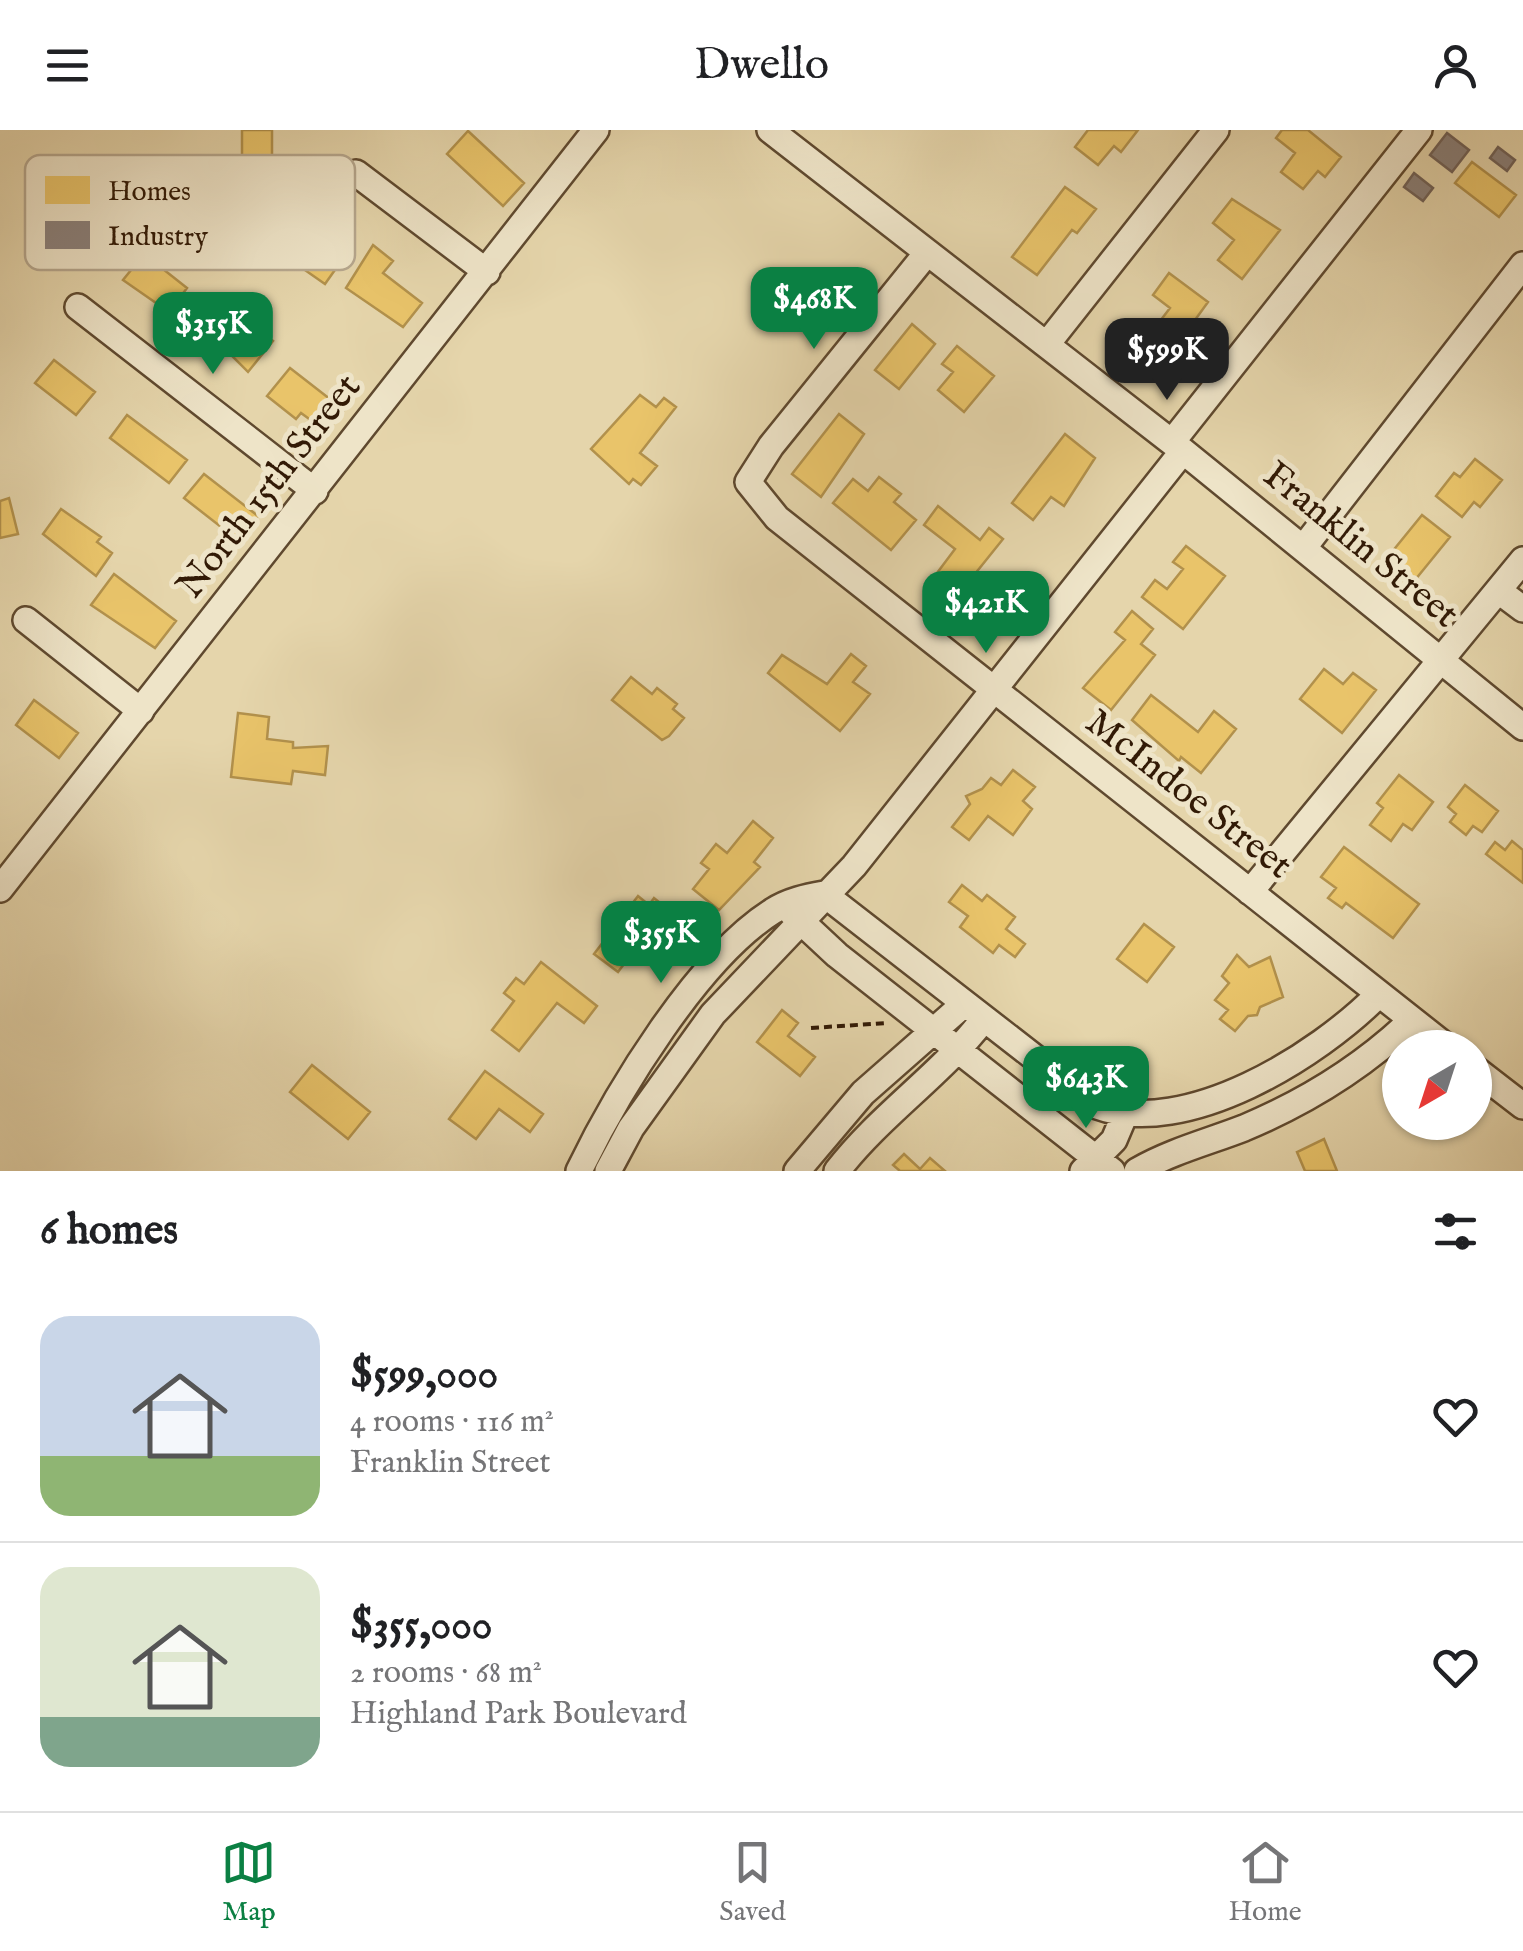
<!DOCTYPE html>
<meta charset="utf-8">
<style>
body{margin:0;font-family:"IM FELL English",serif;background:#f2f2f2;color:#202124;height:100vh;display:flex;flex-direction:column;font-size:38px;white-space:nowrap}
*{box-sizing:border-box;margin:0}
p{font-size:32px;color:#757577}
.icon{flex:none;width:55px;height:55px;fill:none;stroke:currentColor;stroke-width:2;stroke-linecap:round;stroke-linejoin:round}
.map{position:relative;height:1041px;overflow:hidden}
.details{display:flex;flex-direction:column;background:#fff;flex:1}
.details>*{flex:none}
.needle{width:65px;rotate:219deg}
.fabs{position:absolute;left:1382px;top:900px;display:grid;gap:20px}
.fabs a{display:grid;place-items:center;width:110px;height:110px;border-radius:50%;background:#fff;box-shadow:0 2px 8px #0004;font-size:50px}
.price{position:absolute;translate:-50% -85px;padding:0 22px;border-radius:20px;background:#0b8043;color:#fff;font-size:32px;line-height:65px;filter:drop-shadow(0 2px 5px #0008)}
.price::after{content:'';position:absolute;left:50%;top:60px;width:30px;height:22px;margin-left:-15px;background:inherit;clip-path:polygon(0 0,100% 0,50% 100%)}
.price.selected{background:#222;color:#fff}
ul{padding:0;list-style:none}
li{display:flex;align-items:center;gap:30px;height:250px;padding:0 40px}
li+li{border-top:2px solid #e0e0e0}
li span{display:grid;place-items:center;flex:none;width:280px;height:200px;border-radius:30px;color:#555}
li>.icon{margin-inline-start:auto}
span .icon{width:120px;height:120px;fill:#fffc;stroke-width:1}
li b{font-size:42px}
h2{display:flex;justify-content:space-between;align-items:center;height:120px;padding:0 40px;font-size:42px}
header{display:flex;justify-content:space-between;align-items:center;height:130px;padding:0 40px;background:#fff;font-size:45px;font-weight:600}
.dock{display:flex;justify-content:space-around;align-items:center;height:140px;border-top:2px solid #e0e0e0;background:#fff;font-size:28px;color:#757577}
.dock a{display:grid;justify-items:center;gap:5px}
.dock .selected{color:#0b8043}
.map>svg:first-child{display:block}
.homes{fill:#e9c46a;stroke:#b2914c;stroke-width:2.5}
.industry{fill:#8a817c;stroke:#706259;stroke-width:2.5}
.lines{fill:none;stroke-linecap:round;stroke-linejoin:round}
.minor-casing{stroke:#5f492f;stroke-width:30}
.path{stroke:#321a06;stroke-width:4;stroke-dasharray:8 5;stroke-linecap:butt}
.minor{stroke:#eee4c8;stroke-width:25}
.labels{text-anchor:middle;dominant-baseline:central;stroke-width:10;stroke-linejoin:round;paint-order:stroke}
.street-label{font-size:38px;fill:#321a06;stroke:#eee4c8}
.key{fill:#eee4c8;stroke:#b6a78e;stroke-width:2.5}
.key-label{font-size:28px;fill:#321a06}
</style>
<header><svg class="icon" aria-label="menu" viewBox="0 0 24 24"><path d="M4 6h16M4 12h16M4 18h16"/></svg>Dwello<svg class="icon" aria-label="person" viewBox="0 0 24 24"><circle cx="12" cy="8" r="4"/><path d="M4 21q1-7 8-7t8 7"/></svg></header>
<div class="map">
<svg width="1523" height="1041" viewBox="0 0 1523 1041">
<rect width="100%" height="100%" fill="#e5d5ab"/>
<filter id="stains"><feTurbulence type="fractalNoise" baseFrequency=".002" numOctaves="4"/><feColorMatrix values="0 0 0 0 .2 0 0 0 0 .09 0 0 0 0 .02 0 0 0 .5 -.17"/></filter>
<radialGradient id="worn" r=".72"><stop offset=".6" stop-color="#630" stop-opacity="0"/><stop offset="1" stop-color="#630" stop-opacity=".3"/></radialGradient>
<path class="homes" d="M242,0h30v44h19v31h-49z
M1088,0h50l-17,22 -7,-6 -16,19 -23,-18z
M1282,0h26l33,27 -16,20 -7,-6 -15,18 -22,-17 14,-19 -19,-15z
M468,1l56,52 -21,23 -56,-52z
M1472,32l44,33 -17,22 -44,-34z
M1065,57l31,22 -19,24 -5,-3 -35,45 -25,-18z
M1232,69l48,31 -38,49 -24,-19 16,-20 -21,-17z
M310,82l44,31 -29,41 -23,-16 12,-16 -22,-15z
M373,115l20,16 -10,12 39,30 -19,24 -57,-39z
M144,124l43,34 -18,24 -46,-32z
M1169,143l39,29 -47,65 -31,-22 16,-22 8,6 16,-21 -17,-13z
M231,177l42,34 -25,31 -38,-38z
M912,194l23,20 -36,45 -24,-19z
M957,216l37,30 -30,36 -26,-22 15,-18 -11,-8z
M54,230l41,32 -19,23 -41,-32z
M290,238l54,42 -17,22 -26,-19 -5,6 -29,-23z
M640,265l16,12 8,-9 12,9 -36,46 17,13 -16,19 -8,-6 -4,5 -38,-35z
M839,284l25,20 -43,63 -29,-23z
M127,285l60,45 -18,23 -59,-45z
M1065,304l30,24 -31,48 -13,-9 -18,23 -21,-17z
M1475,329l27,21 -22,27 -6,-5 -12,15 -26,-21 18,-23 6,4z
M204,344l54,42 -19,25 -55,-43z
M879,347l22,17 -7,8 22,18 -25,30 -58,-47 20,-24 15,12z
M9,368l9,36 -18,4v-37z
M938,376l42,34 9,-12 14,11 -41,51 -8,-6 -5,5 -15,-12 21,-28 -31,-24z
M61,379l40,28 -4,5 15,11 -16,23 -53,-42z
M1422,385l28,22 -35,43 -28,-22z
M1186,416l39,30 -42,53 -41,-32 13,-17 12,9 16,-20 -10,-7z
M114,444l62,47 -21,27 -64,-43z
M1132,481l21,18 -12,15 14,11 -44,55 -28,-22 42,-48 -10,-8z
M851,524l15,12 -13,16 17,12 -30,37 -72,-58 14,-18 45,29z
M1324,539l19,15 10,-11 23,17 -34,43 -42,-34z
M631,547l21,17 5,-6 20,16 -4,5 11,9 -15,18 -7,4 -50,-40z
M1151,565l47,37 16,-21 22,18 -35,44 -20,-16 -2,4 -47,-41z
M34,570l44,33 -19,25 -43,-33z
M238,583l31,4 -2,22 26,3v6l35,-2 -3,29 -32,-4 -2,13 -60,-7z
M1013,640l22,17 -12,14 9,8 -19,26 -25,-19 -19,24 -17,-13 18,-23 -4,-8 16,-7 9,-11 10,7z
M1399,645l34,27 -21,28 -9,-6 -12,17 -21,-16 13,-17 -6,-5z
M1465,655l33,26 -16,21 -9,-6 -7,9 -16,-13 6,-8 -8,-7z
M753,691l20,17 -19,24 6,5 -41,43 -26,-21 16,-20 -8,-6 15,-19 11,9z
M1512,711l11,9v33l-37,-29 9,-12 10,8z
M1344,717l75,57 -26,34 -47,-35 -4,5 -14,-10 8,-10 -15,-11z
M962,755l20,16 5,-6 28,22 -9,12 19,15 -10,13 -16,-12 -6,8 -33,-26 8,-11 -19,-14z
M638,766l11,9 5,-7 15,12 -26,44 -7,-6 -18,24 -24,-18z
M1144,794l30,23 -27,35 -30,-23z
M1237,825l12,12 21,-10 13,40 -23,10 -3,8 -9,1 -13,15 -15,-12 8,-9 -13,-10 14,-17 -7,-7z
M541,832l56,44 -13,17 -27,-20 -38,48 -27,-21 22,-29 -10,-8 12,-15 8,6z
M782,880l16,13 -10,13 27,21 -15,19 -43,-34z
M312,935l58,47 -22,27 -58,-47z
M485,941l58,43 -13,18 -31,-23 -23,30 -27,-20z
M1324,1009l13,32h-32l-8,-19z
M904,1024l16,15 10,-11 15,13h-45l-7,-6z"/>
<path class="industry" d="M1447,3l22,17 -17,22 -22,-17z
M1498,17l17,13 -8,11 -17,-13z
M1414,43l19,15 -10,13 -19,-14z"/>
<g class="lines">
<defs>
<path id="minor" d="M770,0l413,321 340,276
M356,43l131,99
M927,123l-156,193 -23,36 29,36 671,530
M78,177l237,184
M1047,214l169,-214
M1172,312l247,-312
M1304,417l219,-282
M1499,461l24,18
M26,490l115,91
M0,759l596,-759
M1250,762l273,-332
M792,783l45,42 275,216
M1475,939l48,37
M579,1041c38,-79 119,-213 194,-260 15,-10 34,-14 51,-17l273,212c89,33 221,-50 282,-112
M608,1041l23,-43 82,-114 141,-148 329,-415
M797,1041l66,-78 100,-88
M837,1041c44,-57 104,-96 146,-151
M1083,1041l31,-31 11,-26
M1137,1041c35,-20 71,-29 107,-43 62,-26 120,-62 168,-108"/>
</defs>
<use href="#minor" class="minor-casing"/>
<path class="path" d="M811,898l75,-5"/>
<use href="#minor" class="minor"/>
</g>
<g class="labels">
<g class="street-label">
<text transform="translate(270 357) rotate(-52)">North 15th Street</text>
<text transform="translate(1360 416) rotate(39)">Franklin Street</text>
<text transform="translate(1188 665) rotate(38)">McIndoe Street</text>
</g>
</g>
<rect x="25" y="25" width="330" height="115" rx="15" class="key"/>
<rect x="45" y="46" width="45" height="28" fill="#e9c46a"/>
<rect x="45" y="91" width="45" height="28" fill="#8a817c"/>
<g class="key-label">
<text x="108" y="70">Homes</text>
<text x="108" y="115">Industry</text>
</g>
<rect width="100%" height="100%" filter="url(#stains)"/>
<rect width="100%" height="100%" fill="url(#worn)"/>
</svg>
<div class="fabs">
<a><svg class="needle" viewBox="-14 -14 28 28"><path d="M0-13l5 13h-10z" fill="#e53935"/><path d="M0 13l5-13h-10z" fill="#757577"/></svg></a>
</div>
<b class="price" style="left:814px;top:222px">$468K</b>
<b class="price" style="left:213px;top:247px">$315K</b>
<b class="price selected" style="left:1167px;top:273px">$599K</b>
<b class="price" style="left:986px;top:526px">$421K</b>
<b class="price" style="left:661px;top:856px">$355K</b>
<b class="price" style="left:1086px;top:1001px">$643K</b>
</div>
<section class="details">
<h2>6 homes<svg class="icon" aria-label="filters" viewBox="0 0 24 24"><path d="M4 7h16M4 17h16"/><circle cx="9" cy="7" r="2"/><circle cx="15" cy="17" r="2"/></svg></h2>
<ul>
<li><span style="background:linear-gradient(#c9d6e8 70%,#8fb573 0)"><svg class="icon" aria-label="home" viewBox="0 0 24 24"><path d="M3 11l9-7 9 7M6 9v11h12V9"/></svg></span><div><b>$599,000</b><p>4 rooms · 116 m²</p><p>Franklin Street</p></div><svg class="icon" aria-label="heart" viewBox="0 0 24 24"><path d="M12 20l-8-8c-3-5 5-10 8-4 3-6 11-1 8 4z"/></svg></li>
<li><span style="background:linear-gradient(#dfe7d0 75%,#7fa58c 0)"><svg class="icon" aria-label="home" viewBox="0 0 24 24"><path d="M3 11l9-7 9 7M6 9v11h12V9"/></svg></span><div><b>$355,000</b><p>2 rooms · 68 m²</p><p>Highland Park Boulevard</p></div><svg class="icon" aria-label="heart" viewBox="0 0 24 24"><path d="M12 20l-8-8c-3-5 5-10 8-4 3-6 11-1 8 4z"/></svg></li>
</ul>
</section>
<nav class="dock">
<a class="selected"><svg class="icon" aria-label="map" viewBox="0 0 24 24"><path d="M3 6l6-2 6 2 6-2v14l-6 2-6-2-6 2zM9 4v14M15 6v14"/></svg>Map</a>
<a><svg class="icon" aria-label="saved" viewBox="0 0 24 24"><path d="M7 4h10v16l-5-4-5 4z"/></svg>Saved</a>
<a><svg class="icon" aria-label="home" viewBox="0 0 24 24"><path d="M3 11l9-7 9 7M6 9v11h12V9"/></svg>Home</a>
</nav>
